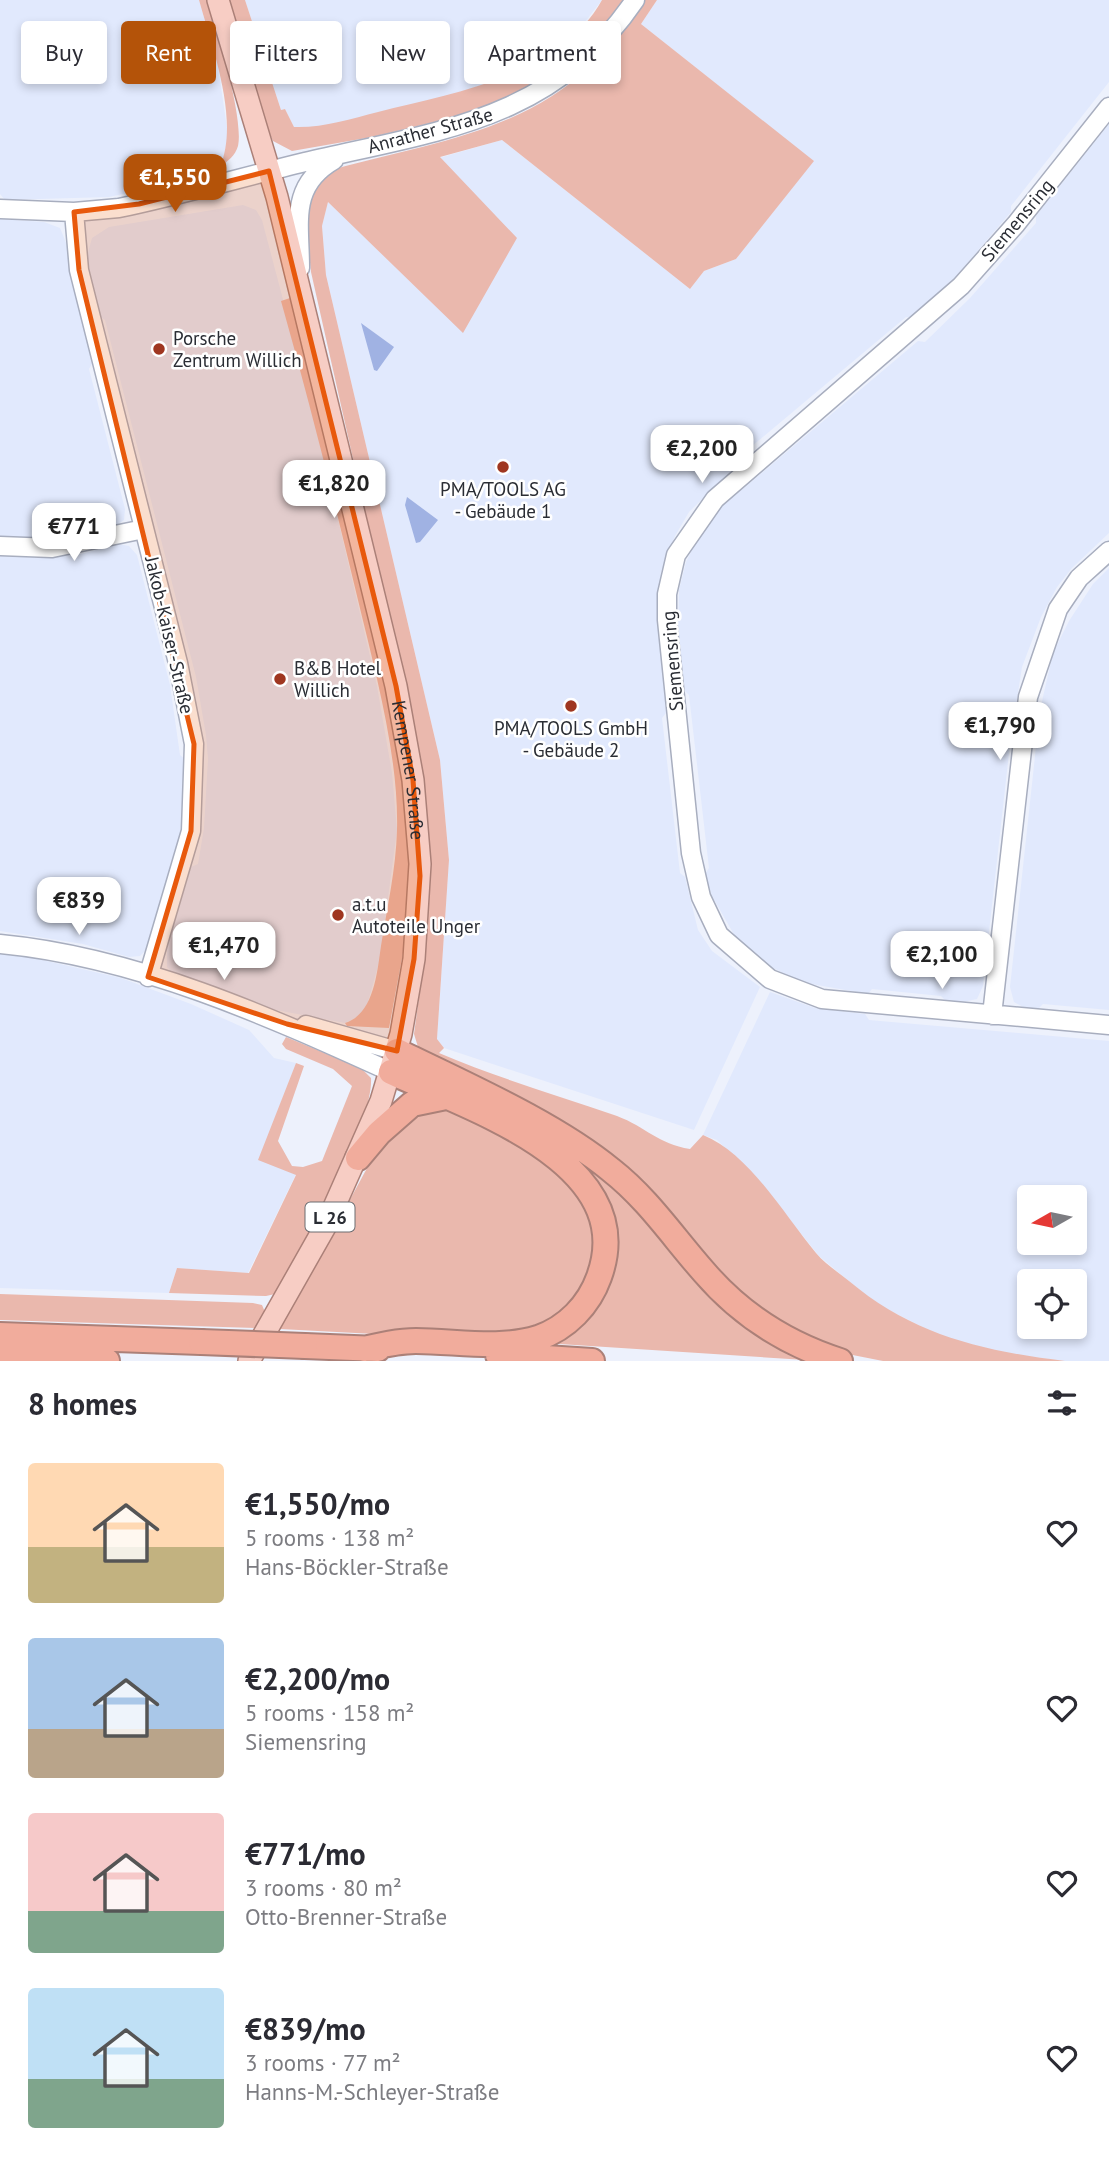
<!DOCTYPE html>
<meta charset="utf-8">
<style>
body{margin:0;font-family:"PT Sans",sans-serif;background:#f2f2f3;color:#2b2b33;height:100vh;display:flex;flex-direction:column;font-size:26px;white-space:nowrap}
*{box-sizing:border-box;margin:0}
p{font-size:23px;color:#7c7c81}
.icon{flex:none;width:38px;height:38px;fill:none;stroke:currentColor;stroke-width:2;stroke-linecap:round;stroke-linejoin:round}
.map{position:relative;height:1361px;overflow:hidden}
.side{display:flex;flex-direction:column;background:#fff;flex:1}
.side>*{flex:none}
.guide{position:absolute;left:21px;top:21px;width:700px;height:63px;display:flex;gap:14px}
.needle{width:46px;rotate:261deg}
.tools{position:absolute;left:1017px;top:1185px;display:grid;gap:14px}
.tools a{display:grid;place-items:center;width:70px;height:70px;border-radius:7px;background:#fff;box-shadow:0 4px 10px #0003;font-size:35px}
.price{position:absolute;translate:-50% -60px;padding:0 16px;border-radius:14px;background:#fff;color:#222;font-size:23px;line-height:46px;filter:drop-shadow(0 2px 4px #0008)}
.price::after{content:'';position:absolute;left:50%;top:42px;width:21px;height:16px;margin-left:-10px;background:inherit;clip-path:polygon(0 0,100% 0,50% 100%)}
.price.current{background:#b45309;color:#fff}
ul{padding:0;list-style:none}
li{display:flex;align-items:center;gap:21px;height:175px;padding:0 28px}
li span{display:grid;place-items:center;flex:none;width:196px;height:140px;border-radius:7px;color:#555}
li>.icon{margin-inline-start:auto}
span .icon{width:84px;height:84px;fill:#fffc;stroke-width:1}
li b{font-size:30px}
h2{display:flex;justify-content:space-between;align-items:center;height:84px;padding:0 28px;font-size:30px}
.pill{padding:0 24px;border-radius:7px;background:#fff;box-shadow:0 4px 10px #0003;font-size:24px;line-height:63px}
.pill.current{background:#b45309;color:#fff}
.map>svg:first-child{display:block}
.built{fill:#e1e9fd;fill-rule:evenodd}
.green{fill:#eab8ad}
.water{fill:#a0b2e3}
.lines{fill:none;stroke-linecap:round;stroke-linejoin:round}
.minor-casing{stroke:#a8aebf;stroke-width:21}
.major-casing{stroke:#ab8078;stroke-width:24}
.highway-casing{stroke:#ab8078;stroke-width:28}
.minor{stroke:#fff;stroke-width:18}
.major{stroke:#f7cdc4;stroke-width:21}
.highway{stroke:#f1ac9c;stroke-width:24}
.highway-bridge-casing{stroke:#ab8078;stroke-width:28;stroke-linecap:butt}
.highway-bridge{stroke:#f1ac9c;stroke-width:24}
.marked{fill:#e8590c;fill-opacity:0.2;stroke:#e8590c;stroke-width:5;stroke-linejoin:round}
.poi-dot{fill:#9f3620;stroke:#fff;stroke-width:2.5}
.labels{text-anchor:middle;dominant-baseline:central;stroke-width:5;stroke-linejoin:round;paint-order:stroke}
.shield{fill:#fff;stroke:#6a6c71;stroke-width:2}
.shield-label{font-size:18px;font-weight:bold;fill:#2a2d34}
.street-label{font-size:19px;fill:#2a2d34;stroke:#fff}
.poi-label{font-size:19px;fill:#2a2d34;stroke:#fff;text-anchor:start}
</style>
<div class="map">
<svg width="1109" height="1361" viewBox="0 0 1109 1361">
<rect width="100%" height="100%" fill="#edf1fc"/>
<path class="built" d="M0,0h199l19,66 9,62v22l-7,17 -42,15 -69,15 -104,3 -5,-6z
M245,0h357l-24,31 -41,30 -40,18 -40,15 -122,30 -29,4 -12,-1 -9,-18 -4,1z
M657,0h452v82l-98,124v6l-54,63 -43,43 -8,-1 -173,145v7l-44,43 -14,24 -14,36 -4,40 9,101 -4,5 18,155 5,4 13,53 14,21 48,36 -66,143 -250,-82 -7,-9 12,-179 -9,-100 -114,-485 -4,-49 6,-24 135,130 -24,-174 63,-18 188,149 14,-18 32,-12 77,-98 -172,-137zM363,324l29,23 -18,23z
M1109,124v409l-37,35 -15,19 -16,30 -19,50 -12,77 -27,242 -6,13 -14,3 -17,-1 -5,-5 -69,-7 -4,5 -68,-12 -42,-22 -22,-22 -24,-42 -7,-22 4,-6 -20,-173 -4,-4 -7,-61 1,-40 7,-28 12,-25 21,-28 199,-168 7,1 45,-44 66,-75v-7z
M243,205l13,5 6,10 51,193 64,273 15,87 5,57 -17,129 -14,50 -4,6 -17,8 -69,-13 -99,-32 -10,-11v-18l24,-82 7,-3 6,-36 4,-69 -2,-24 -10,-58 -91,-357 -6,-4 -12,-60 5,-18 17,-11z
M0,219l44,3 16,6 7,17 4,33 22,84 -4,7 36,140 -1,11 -10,7 -64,12 -50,-1z
M119,544l10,2 8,9 33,130 10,70 6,5 -6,78 -12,49 -20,61 -8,8 -11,1 -46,-13 -83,-13v-375l80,-2z
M1109,568v442l-66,-6 -5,5 -13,-1 -11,-6 -4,-15 30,-277 13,-57 16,-32 24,-37z
M0,954l34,4 87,20 70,26 58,26 25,28 22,5 -37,96 37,15 -48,99 -71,-5 -8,25 -169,-5z
M770,992l45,16 50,6 4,6 240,21v320h-44l-57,-7 -62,-15 -71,-36 -56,-47 -60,-75 -42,-41 -14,-5zM1029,1197h45v45h-45zM1029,1281h45v45h-45z"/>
<path class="green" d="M199,0h10c8,30 35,119 29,146 -3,10 -10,15 -18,21 20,-47 -8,-120 -21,-167z
M227,0h18l36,110 4,-1 9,18c29,1 56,-8 84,-15 77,-20 181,-35 224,-112h26l-50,58 -67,39 -52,19 -87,21 -80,14 -19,-10 -6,-13z
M643,0h14l-16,24 173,137 -78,98 -32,12 -14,18 -188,-149 -62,17 77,81 -54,95 -135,-131 -6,24 4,49 114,485 9,100 -12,179 7,9 -5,5c58,25 118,42 178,63 29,11 41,28 73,33l13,-14c47,19 81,80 113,118 9,11 22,19 33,28 64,54 134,70 216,80h-182l-66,-13 -70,-42 -141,-152 -182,-100 -6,-7 -4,-13 12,-88 3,-101 -27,-169 -91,-404 -6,-57 7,-30 23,-16c72,-20 154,-32 217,-73 37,-23 67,-60 91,-96z
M293,297l105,438 11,96 -1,55 -3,56 -16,86 -42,-2 -2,-3c29,-9 32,-50 36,-77 6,-38 15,-77 16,-116 2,-73 -22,-159 -39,-230 -24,-100 -49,-200 -77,-299z
M286,1037l75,31 10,10c3,46 -71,170 -96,216l-9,2 -97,-3 8,-25 72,5 47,-98 -38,-15 38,-97 8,3 -26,75 14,25 11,1 19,-6 30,-75 -19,-17 -47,-20 -4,-5z
M464,1094l148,83 96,106 113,78 -277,-18 39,-30 15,-114z
M455,1109l103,59 36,53 3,35 -10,28 -21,28 -23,16 -74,11 -189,-10 86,-159 17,-28 27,-32z
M0,1294l253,9 9,2 3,7 -10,16 -255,-8z"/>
<path class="water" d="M361,323l33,24 -17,24 -3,-1z
M407,497l31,23 -18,22 -4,1 -11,-38z"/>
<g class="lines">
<defs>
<path id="minor" d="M1109,107l-93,117 -55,62 -246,213 -39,56 -9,39v26l24,233 10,44 18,38 51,44 52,20 287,26
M0,209l74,3 45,-4c62,-13 124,-31 186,-46 132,-31 248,-41 330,-162
M74,212l5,58 99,393 16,81 -3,87 -43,146
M300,268c0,-45 -11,-82 34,-108
M0,546l52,2 92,-19
M0,944c137,13 268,72 391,128
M992,1015l36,-318 30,-88 21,-31 30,-27
M306,1025l91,26"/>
<g id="major">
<path id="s1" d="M218,0l59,197 119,489 17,94 7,84 -6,95 -13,75 -20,67 -55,124 -77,136"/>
</g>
<path id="highway" d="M397,1051c67,33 157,72 214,119 37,29 62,67 93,102 36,42 83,72 136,89
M358,1158l21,-25 33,-29 34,-7
M0,1335l201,7
M305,1346l73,3
M364,1349c17,-4 34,-8 52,-8 40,0 83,9 122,-3 29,-10 51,-33 61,-61 42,-115 -131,-169 -208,-205
M498,1355l94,6
M0,1357l107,4"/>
</defs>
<use href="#minor" class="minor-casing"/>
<use href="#major" class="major-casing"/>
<use href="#highway" class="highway-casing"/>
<use href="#minor" class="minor"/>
<use href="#major" class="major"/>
<use href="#highway" class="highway"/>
<defs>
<path id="highway-bridge" d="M201,1342l104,4"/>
</defs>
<use href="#highway-bridge" class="highway-bridge-casing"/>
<use href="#highway-bridge" class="highway-bridge"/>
</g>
<path class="marked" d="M269,171l127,515 17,94 7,96 -6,83 -17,92 -110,-27 -139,-47 43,-146 3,-87 -115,-474 -5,-58 65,-8z"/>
<g class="poi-dot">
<circle cx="159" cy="349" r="7"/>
<circle cx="503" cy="467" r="7"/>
<circle cx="280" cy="679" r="7"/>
<circle cx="571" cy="706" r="7"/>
<circle cx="338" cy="915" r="7"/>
</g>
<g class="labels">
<rect class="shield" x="305.5" y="1202.5" width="49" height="29" rx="5"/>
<g class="shield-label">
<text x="330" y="1217">L 26</text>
</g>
<g class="street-label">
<text transform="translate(430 130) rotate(-15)">Anrather Straße</text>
<text transform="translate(1017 220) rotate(-50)">Siemensring</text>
<text transform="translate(170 635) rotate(77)">Jakob-Kaiser-Straße</text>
<text transform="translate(672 661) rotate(-95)">Siemensring</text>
<text stroke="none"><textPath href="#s1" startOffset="794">Kempener Straße</textPath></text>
</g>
<g class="poi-label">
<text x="173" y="338">Porsche<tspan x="173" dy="22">Zentrum Willich</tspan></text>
<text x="503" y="489" text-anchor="middle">PMA/TOOLS AG<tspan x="503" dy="22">- Gebäude 1</tspan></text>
<text x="294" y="668">B&amp;B Hotel<tspan x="294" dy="22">Willich</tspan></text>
<text x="571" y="728" text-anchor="middle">PMA/TOOLS GmbH<tspan x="571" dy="22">- Gebäude 2</tspan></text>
<text x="352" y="904">a.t.u<tspan x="352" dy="22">Autoteile Unger</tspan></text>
</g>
</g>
</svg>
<div class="tools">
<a><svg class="needle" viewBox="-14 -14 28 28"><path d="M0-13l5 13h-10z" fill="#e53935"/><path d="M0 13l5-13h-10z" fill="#7c7c81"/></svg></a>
<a><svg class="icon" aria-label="locate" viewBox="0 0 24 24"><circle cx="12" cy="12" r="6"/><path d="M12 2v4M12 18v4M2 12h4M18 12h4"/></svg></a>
</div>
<b class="price current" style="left:175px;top:214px">€1,550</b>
<b class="price" style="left:702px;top:485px">€2,200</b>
<b class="price" style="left:334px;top:520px">€1,820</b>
<b class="price" style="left:74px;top:563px">€771</b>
<b class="price" style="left:1000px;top:762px">€1,790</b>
<b class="price" style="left:79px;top:937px">€839</b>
<b class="price" style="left:224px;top:982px">€1,470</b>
<b class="price" style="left:942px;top:991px">€2,100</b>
<div class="guide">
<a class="pill">Buy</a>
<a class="pill current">Rent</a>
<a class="pill">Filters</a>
<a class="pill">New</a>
<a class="pill">Apartment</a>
</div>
</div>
<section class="side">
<h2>8 homes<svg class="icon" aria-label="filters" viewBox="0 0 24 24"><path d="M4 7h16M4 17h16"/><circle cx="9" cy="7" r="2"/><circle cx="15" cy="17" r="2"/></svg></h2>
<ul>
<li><span style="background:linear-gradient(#ffd9b3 60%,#c2b280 0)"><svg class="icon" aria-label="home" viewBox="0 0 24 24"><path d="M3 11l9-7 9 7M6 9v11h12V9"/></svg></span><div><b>€1,550/mo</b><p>5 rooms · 138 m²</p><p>Hans-Böckler-Straße</p></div><svg class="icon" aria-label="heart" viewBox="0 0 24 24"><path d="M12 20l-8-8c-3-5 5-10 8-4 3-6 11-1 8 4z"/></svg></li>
<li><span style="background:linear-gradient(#a9c7e8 65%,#b9a48a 0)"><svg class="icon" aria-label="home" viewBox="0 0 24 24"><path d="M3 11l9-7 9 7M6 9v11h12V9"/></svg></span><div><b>€2,200/mo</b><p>5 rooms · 158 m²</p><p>Siemensring</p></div><svg class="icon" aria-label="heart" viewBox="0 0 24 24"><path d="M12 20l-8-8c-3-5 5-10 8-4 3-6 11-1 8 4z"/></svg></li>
<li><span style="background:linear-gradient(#f6c9c9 70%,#7fa58c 0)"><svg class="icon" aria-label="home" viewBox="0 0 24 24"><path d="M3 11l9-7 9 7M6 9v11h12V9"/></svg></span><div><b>€771/mo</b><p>3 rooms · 80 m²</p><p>Otto-Brenner-Straße</p></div><svg class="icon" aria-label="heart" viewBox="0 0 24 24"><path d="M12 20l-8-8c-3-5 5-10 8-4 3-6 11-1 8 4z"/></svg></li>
<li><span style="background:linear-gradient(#bfe0f5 65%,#7fa58c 0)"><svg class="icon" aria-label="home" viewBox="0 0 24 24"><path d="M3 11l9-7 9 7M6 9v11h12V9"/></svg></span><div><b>€839/mo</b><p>3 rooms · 77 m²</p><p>Hanns-M.-Schleyer-Straße</p></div><svg class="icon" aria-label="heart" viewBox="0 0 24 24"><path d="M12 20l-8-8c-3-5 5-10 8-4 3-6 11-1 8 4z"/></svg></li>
</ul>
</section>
